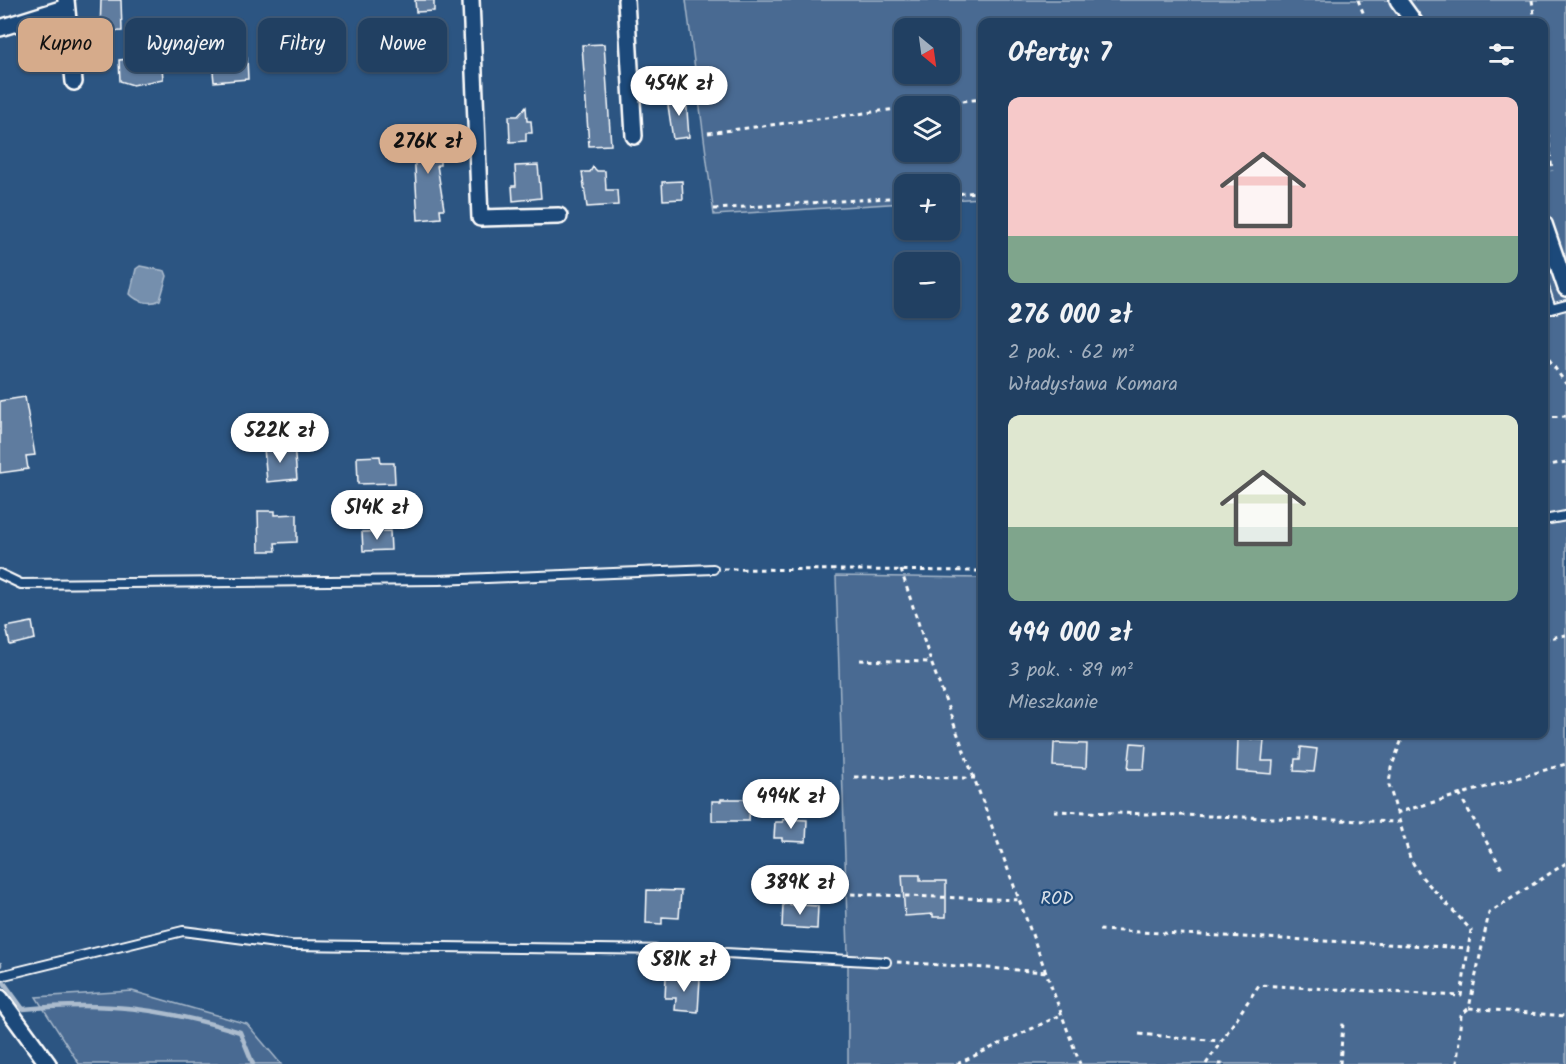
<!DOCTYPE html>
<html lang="pl">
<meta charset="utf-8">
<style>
body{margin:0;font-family:Kalam,sans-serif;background:#2d4b6b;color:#f1f3f6;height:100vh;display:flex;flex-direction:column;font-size:22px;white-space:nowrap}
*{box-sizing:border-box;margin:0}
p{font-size:20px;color:#a2afbe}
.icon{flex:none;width:33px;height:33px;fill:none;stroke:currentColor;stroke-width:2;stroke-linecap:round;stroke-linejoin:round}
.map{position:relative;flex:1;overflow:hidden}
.drawer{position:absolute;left:978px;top:18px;width:570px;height:720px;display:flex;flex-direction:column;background:#214062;border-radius:12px;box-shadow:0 2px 4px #0004,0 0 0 2px #3e5977}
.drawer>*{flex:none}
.top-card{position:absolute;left:18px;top:18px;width:570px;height:54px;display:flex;gap:12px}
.needle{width:39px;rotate:151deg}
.buttons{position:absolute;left:894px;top:18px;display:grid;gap:12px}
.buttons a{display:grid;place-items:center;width:66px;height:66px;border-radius:12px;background:#214062;box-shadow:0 2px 4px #0004,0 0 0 2px #3e5977;font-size:30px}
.price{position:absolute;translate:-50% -51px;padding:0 14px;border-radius:21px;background:#fff;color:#222;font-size:20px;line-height:39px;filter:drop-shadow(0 2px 3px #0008)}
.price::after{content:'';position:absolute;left:50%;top:36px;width:18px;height:14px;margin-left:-9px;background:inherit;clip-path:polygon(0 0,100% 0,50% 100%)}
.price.selected{background:#d6ab8b;color:#111}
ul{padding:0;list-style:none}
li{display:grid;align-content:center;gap:12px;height:318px;padding:0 30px}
li span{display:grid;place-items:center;height:186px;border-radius:12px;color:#555}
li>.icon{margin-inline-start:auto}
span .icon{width:108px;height:108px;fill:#fffc;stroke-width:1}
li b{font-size:26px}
h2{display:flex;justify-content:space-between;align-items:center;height:72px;padding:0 30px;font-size:26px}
.chip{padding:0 21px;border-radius:12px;background:#214062;box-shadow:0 2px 4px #0004,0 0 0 2px #3e5977;font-size:21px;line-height:54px}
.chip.selected{background:#d6ab8b;color:#111}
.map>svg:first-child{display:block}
.green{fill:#486b92;stroke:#a4b5c8;stroke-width:1.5;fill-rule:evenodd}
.water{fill:#748fad;stroke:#acbcce;stroke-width:1.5}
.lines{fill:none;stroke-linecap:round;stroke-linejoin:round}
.stream{stroke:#acbcce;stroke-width:4.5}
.building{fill:#5e7c9f;stroke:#fff;stroke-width:1.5}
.service-casing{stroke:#fff;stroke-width:12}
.minor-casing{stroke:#fff;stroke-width:20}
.path{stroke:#fff;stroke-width:3;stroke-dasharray:4.5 4.5;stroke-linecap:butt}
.service{stroke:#1f4a7a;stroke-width:8}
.minor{stroke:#1f4a7a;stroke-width:15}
.labels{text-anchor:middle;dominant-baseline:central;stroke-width:4.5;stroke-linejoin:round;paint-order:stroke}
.park-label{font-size:18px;fill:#dae1e9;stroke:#1f4a7a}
</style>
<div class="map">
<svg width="1566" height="1064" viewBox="0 0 1566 1064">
<rect width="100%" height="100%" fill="#2c5582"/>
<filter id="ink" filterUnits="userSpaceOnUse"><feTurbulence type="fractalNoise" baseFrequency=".0167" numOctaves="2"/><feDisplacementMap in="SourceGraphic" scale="12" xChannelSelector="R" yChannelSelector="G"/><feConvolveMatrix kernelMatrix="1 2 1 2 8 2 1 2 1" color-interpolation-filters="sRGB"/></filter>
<g filter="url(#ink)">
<path class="green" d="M686,0h880v1064h-718v-112l-12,-376 146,2v156h562v-712h-562v176l-32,2v-16h-46v19l-190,12zM904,28h46v46h-46zM904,106h46v46h-46z
M132,991l115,33 34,40h-202l-43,-67z"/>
<path class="water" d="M140,266l25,5 2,5 -7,24c-9,5 -23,2 -30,-6l6,-25z"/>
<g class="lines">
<path class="stream" d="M0,964v1
M2,980l21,29c82,-8 138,-1 217,23l13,32"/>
</g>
<path class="building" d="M101,0h20l1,31 -22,1z
M415,0h19v11l-18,1z
M431,38l1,13 7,-1 1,16 -40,-1 -2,-25z
M604,44l7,101 -22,1 -7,-101z
M161,56l2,23 -30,6 -13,-4 -1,-21z
M247,58l1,21 -34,3 -2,-21z
M686,97l3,40 -16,2 -6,-40z
M526,107l1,14h4l1,12h-6v8l-16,1 -1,-26h9z
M438,133l1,8h3l1,15 -3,1v8h-3l7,44h-4l1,9 -23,2 -5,-86z
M538,165l3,33 -28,3 -1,-15h4l-1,-20z
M593,167l4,4h8l1,19h11l1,15 -31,2 -5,-35h8z
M682,181l1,18 -20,1 -1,-18z
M25,397l10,58 -9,1 2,13 -28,4v-72z
M294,445l3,34 -30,3 -3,-34z
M380,456l1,7h13l1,20 -37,1 -1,-27z
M258,511h17v4l22,-1v28l-22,1 1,8h-17z
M390,531l1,19 -28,1 -1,-19z
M32,622l3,17 -25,6 -4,-18z
M1238,738l26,2 -2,21h11l-1,13 -35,-3z
M1054,743l33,1 -1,24 -33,-2z
M1131,743l15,1 -2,25h-16z
M1301,747l16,2 -3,23 -20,-1 1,-12h5z
M721,799h29l-1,22h-37v-20h9z
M783,819l24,1 -1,22 -24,-1v-3h-8l1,-16h8z
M902,875h18v6h26v36h-13v-3l-28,2z
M647,890l34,1 -2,27 -17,-1v7l-16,-1z
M783,904l35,2 -1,23 -35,-2z
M666,977l34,2 -2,33 -23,-2 1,-12h-11z"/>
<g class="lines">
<defs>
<path id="service" d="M1544,287l7,22 15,-4
M1544,520l22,-4
M0,574l21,10 418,-4 274,-11
M0,976l183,-45 108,14 380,5 215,12"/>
<path id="minor" d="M66,0l8,82
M471,0l9,218 79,-2
M626,0l8,136
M1398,0l16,22
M0,28l64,-20
M1544,224l22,64
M0,998l48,66"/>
</defs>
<use href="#service" class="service-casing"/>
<use href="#minor" class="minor-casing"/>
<path class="path" d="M1358,0l9,22
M1532,0l3,22
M1544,99l8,72
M918,106l64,-7
M708,133l196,-25
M950,194l32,-2
M714,209l190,-12
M1544,352l22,32
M1544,417l22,-1
M1544,466l22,-4
M723,569l259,2
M901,570l30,92 149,402
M1544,639l22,-4
M860,660l71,2
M854,777l121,1
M1459,794l43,75
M1054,811l344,11
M1396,813l170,-49
M1566,863l-77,50 -20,95 97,8
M851,894l170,6
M1099,930l370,18
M897,962l150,10
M1139,1034l81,7
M957,1064l106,-50
M1206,1064l53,-79 202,11 10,-66 -51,-55 -10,-17 -21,-73 2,-17 13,-34
M1218,1064h7
M1340,1064l3,-41
M1457,1064l4,-49 8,-7"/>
<use href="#service" class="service"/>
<use href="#minor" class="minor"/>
</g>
</g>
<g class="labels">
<g class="park-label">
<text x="1057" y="899">ROD</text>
</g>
</g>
</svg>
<div class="buttons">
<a><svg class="needle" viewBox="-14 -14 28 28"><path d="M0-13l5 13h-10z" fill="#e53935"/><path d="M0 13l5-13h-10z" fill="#a2afbe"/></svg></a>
<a><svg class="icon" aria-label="layers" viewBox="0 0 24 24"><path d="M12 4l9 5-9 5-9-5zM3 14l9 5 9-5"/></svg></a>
<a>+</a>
<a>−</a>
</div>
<b class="price" style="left:679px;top:117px">454K zł</b>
<b class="price selected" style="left:428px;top:175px">276K zł</b>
<b class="price" style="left:280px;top:464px">522K zł</b>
<b class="price" style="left:377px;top:541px">514K zł</b>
<b class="price" style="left:791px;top:830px">494K zł</b>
<b class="price" style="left:800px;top:916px">389K zł</b>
<b class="price" style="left:684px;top:993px">581K zł</b>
<div class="top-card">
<a class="chip selected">Kupno</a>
<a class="chip">Wynajem</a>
<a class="chip">Filtry</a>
<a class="chip">Nowe</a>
</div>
<section class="drawer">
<h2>Oferty: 7<svg class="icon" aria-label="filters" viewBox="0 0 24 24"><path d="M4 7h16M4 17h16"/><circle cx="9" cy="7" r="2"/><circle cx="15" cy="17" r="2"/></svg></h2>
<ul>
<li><span style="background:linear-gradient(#f6c9c9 75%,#7fa58c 0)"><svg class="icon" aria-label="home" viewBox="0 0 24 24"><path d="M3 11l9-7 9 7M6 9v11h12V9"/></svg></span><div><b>276 000 zł</b><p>2 pok. · 62 m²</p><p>Władysława Komara</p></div></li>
<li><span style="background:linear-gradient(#dfe7d0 60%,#7fa58c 0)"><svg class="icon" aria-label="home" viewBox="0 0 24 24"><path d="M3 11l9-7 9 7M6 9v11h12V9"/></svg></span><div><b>494 000 zł</b><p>3 pok. · 89 m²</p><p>Mieszkanie</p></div></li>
</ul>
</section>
</div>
